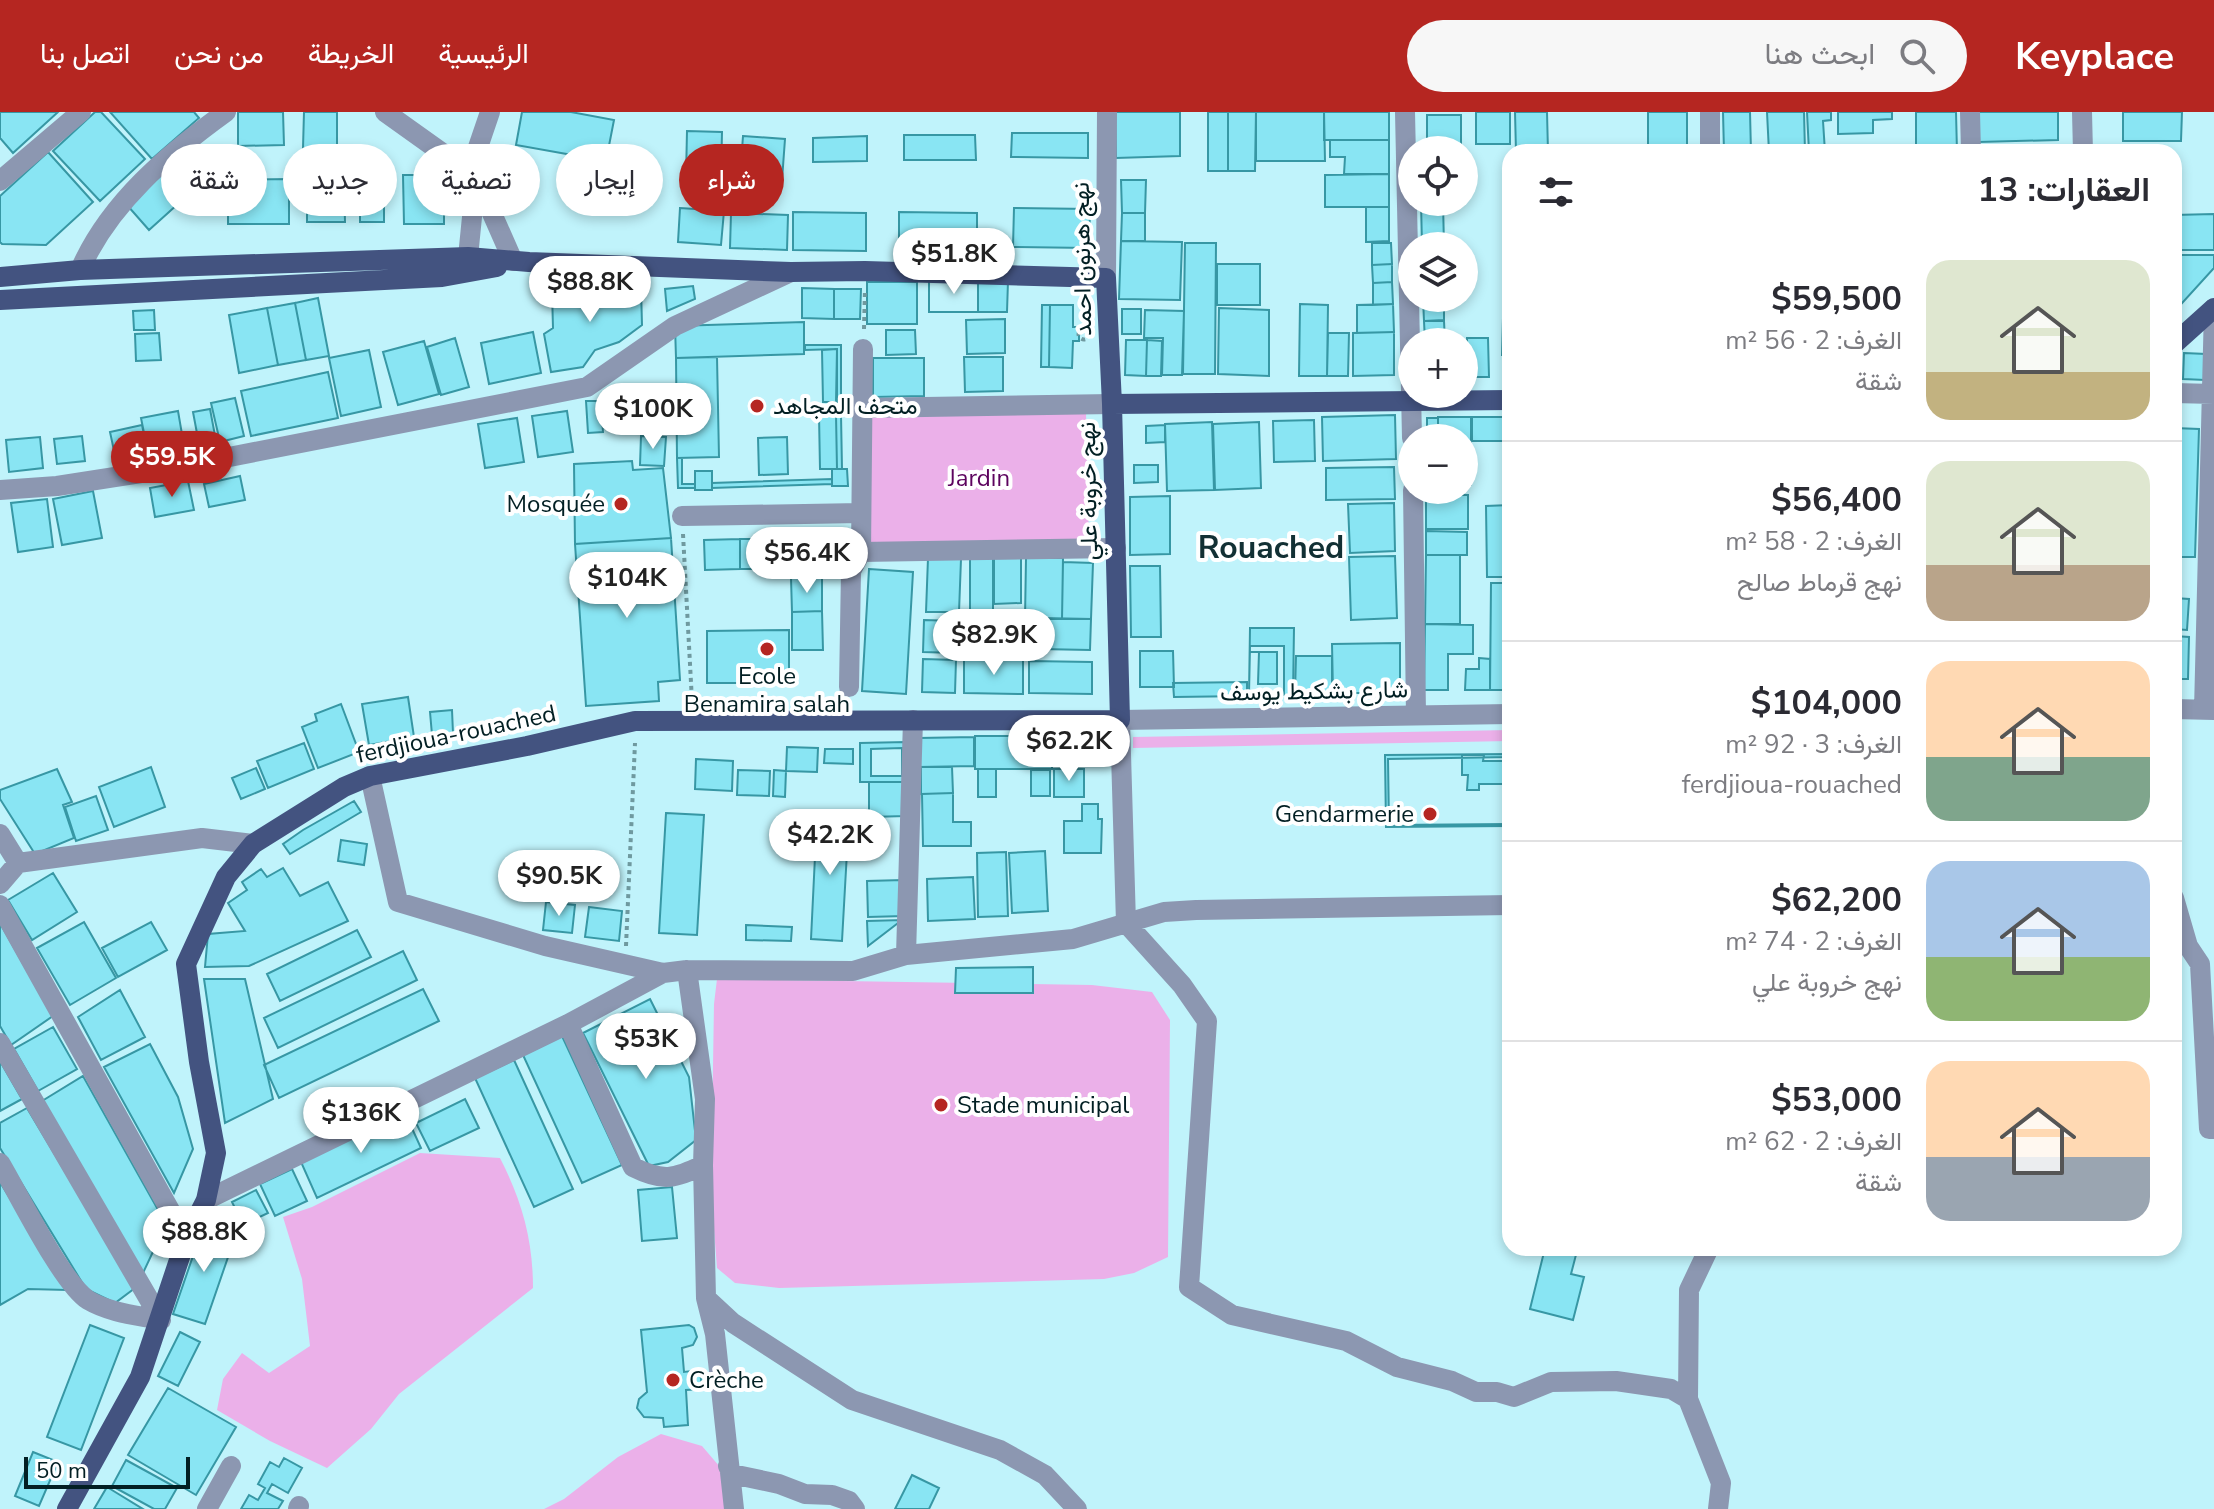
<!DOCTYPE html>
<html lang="ar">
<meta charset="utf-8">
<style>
body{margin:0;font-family:"Nunito Sans",Vazirmatn,sans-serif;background:#f7f7f7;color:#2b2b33;direction:rtl;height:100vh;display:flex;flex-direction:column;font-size:30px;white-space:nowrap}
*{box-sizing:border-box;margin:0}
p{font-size:26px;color:#7c7c81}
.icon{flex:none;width:44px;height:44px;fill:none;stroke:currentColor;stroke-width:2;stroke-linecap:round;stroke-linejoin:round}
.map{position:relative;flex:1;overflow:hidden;direction:ltr}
.details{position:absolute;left:1502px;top:32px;width:680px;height:1112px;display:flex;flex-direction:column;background:#fff;border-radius:24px;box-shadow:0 4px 12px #0003;direction:rtl}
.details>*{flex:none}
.banner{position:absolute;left:24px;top:32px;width:760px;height:72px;direction:rtl;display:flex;gap:16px}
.controls{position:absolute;left:1398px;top:24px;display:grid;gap:16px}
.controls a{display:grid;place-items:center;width:80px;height:80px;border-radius:50%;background:#fff;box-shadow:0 4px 12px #0003;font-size:40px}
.scale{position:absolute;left:24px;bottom:20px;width:166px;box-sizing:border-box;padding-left:8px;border:4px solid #021f23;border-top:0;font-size:22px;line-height:28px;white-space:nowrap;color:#021f23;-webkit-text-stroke:6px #fff;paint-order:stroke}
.price{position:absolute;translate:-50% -68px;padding:0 18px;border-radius:28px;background:#fff;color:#222;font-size:26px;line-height:52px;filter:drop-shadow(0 2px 4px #0008)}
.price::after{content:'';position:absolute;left:50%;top:48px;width:24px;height:18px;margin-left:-12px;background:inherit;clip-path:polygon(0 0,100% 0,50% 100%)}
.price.selected{background:#b52621;color:#fff}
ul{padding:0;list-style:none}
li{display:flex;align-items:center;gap:24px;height:200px;padding:0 32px}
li+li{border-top:2px solid #e1e1e2}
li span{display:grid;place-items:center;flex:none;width:224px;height:160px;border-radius:24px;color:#555}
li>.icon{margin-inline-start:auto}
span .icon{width:96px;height:96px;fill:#fffc;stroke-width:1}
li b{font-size:34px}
h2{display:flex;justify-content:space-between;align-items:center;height:96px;padding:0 32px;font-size:34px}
.tag{padding:0 28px;border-radius:36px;background:#fff;box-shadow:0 4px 12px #0003;font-size:28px;line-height:72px}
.tag.selected{background:#b52621;color:#fff}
header{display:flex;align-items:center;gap:48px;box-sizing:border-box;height:112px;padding:0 40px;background:#b52621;color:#fff}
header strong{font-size:38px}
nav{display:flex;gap:44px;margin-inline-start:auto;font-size:28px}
.search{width:560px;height:72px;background:#f7f7f7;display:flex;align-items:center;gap:20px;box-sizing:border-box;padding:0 28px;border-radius:44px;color:#7c7c81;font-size:30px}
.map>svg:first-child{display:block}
.green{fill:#ebb0e9}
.building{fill:#89e5f3;stroke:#3797a4;stroke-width:2;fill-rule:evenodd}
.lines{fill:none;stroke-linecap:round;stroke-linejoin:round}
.path{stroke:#6f999f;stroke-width:4;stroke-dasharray:4 4;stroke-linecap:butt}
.minor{stroke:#8c97b1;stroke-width:20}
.major{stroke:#435380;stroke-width:20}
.poi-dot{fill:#b52621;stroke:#fff;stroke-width:3}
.labels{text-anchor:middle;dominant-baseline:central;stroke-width:8;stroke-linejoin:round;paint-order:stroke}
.street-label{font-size:24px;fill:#021f23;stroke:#fff}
.poi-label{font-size:24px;fill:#021f23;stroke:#fff;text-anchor:start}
.park-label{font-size:24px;fill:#5d045e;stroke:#fff}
.district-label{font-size:32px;font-weight:bold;fill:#123034;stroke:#fff}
</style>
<header>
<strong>Keyplace</strong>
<div class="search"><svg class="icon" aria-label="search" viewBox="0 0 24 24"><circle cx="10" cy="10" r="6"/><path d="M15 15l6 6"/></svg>ابحث هنا</div>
<nav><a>الرئيسية</a><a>الخريطة</a><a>من نحن</a><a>اتصل بنا</a></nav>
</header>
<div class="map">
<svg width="2214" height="1397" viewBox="0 0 2214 1397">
<rect width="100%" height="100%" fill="#c0f3fb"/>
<path class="green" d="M1086,301l3,126 -218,5 -2,-127z
M1510,618v11l-377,7v-11z
M717,867l375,6 60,7 18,28 -2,237 -34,16 -30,6 -325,9 -44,-5 -18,-15 -6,-77 3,-187z
M420,1041l80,5c22,43 33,82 33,130l-134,106 -28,35 -44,39 -57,-27 -53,-31 6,-31 19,-26 27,20 41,-27 -8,-67 -19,-62 29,-10z
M661,1322l41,12 30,35 -2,28h-186l20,-10 54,-42z"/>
<path class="building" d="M0,0h58l-45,41 -13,-15z
M95,0h6l44,47 -45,42 -47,-50z
M110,0h84l5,6 -47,41z
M238,0h45l1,33 -46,1z
M304,0h33v36h-34z
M522,0h49l43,8 -8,41 -90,-16z
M1115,0h65v44l-64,2z
M1208,0h20v59h-20z
M1228,0h28l-1,59h-27z
M1256,0h68l1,49h-69z
M1324,0h65v28h-65z
M1476,0h34v32h-34z
M1515,0h32l1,40h-32z
M1648,0h39v40h-39z
M1723,0h27l1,40h-27z
M1767,0h37l1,40h-36z
M1807,0h24v8l-8,1 2,31h-16z
M1838,0h54v7l-19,1v13l-35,1z
M1916,0h40l1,40h-41z
M1979,0h79v28l-79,2z
M2123,0h59l-1,29h-58z
M1427,3h34v31l-34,-1z
M687,19l35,1 -1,46 -35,-1z
M1012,21h76v25l-77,-1z
M904,23h71l1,25h-72z
M743,24l42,3 -3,41 -42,-3z
M867,24v25l-54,1v-24z
M1330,28h59v34h-45l1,-17h-15z
M48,40l45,50 -47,43 -44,-1 -2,-2v-46z
M187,40l22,24 -60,54 -22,-25z
M1389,62v33h-64v-32z
M403,63h41v49h-40z
M360,66h24v44h-24z
M289,67v45h-61v-44z
M1121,68h25l-1,33h-23z
M307,70h37l1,40h-38z
M1421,90h22l1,44h-22z
M1366,95h23v34l-23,1z
M680,96l44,3 -3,34 -43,-3z
M1014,96l76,1 -1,39 -76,-1z
M793,100l73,1v38l-73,-1z
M899,100l78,1v36h-78z
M731,101l57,2 -1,35 -57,-2z
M1122,101h23v28h-24z
M2214,102v36h-40v-35z
M1121,129l61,1 -2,58 -61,-1z
M1185,131h31l-1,131h-32z
M1372,131h19l1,21 -20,1z
M2174,143h40v13l-40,44z
M1217,152h43v41h-43z
M1392,152v18l-19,1 -1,-18z
M929,169h79l-1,31h-78z
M929,169h49v31h-49z
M867,170h50v42h-50z
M1392,170l1,22 -20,1v-22z
M693,174l2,13 -28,12 -2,-22z
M641,176l1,37 -23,17 -24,8 -12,17 -32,5 -7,-38 9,-6 -1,-37z
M802,176l32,1v30l-32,-1z
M834,177h27l-1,30h-26z
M318,186l11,58 -23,4 -11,-57z
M1423,186h21v22l-20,1z
M295,191l11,57 -28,5 -11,-57z
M1300,192l28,1 -1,71h-28z
M1393,192l1,28 -37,1v-28z
M1042,193h8l-1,62h-8z
M1050,193h23v22h6v14h-6l-1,27 -23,-1z
M267,196l11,57 -39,8 -10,-58z
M1219,196l50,2v66l-51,-2z
M1122,197h19v25h-19z
M154,198l1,20h-21l-1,-19z
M1145,198l39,1 -2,64h-20l1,-37h-19z
M1503,206l7,1v36h-8z
M1005,207v34l-38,1 -1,-34z
M1424,209h20l1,21h-20z
M804,210v32l-128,4 -1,-32z
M886,218h29l1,24 -30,1z
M533,220l8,41 -52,11 -8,-41z
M1394,220v43l-41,1v-43z
M159,221l2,27 -25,1 -1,-27z
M1328,221h21l-1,43h-21z
M455,226l14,49 -28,8 -14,-48z
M1467,226h21l1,39h-22z
M1126,228h21l-1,36 -21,-1z
M1147,228l15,1 -1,35h-15z
M424,229l15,53 -41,11 -15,-53z
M805,233h36v57h-4v-53l-32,1z
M837,237l-1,53h-13l-1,-52z
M369,238l12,57 -40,9 -12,-58z
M2184,241l22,1 -1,26 -22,-1z
M717,245l2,100 -42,1 -1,-100z
M964,245h39v34l-38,1z
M873,246h51v38l-51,1z
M328,260l10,46 -87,18 -10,-45z
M235,286l9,38 -24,6 -9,-39z
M586,289h15l2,31 -15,1z
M621,295l19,1 -1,25 -19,-1z
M210,297l6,32 -17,3 -6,-32z
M178,299l6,35 -36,7 -7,-35z
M567,299l6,41 -35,5 -6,-41z
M819,303h17l1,54h-17z
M836,303h5l1,54h-5z
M1395,303l1,44 -73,2 -1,-44z
M1438,305h33v33h-7v-12h-26z
M1472,305h38v24h-38z
M517,306l7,44 -39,6 -7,-44z
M1427,306h11v20h-11z
M1314,308l1,41 -41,1 -1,-41z
M1212,310l2,68 -47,1 -2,-67z
M1259,310l2,66 -46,2 -2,-66z
M142,313l6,28 -32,7 -6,-28z
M1165,313v17l-19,1v-17z
M2174,316l25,1 -4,128h-21z
M82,324l3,25 -28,3 -3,-25z
M641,324l25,1 -2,29 -24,-1z
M40,325l3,31 -34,4 -3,-32z
M787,325l1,37 -29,1 -1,-37z
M677,346h5v26h13v4h-17z
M1464,346h7v27h-7z
M632,349l1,9 30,-2 8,70 -96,6 -1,-80z
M1134,353h24v17l-24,1z
M1394,355l1,32 -69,1v-32z
M832,357h15l1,17h-16z
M695,359h17v19h-17z
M240,364l5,24 -36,7 -5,-23z
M832,367v5l-120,4v-5z
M188,369l6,29 -39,7 -5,-29z
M93,379l9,47 -40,7 -9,-46z
M1426,383h42v34h-42z
M1170,384v58l-40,1v-58z
M47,387l6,48 -35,5 -7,-49z
M1394,391l1,48 -45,2 -2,-49z
M1510,393v72h-23l-1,-71z
M1426,419l41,1v23h-41z
M671,426l9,142 -22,2 1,19 -73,5 -11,-162z
M789,426l4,2v17l7,-3 7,7 -2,6h16l1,11h-40v-39l4,2z
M740,427h42v30h-42z
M740,427v30l-35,1 -1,-30z
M793,433h21l1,22h-10l2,-6 -7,-7 -7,3z
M1426,443h34v69h-35z
M1395,444l2,62 -46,2 -2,-63z
M970,445h23v53l-23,1z
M994,445h27v46l-27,1z
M928,446l33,1 -2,53h-33z
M1026,446h37l-1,61h-37z
M1063,450l30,1 -2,56h-29z
M1130,454h30l1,71h-30z
M869,457l44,3 -7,122 -44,-3z
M791,466h31v33l-30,1z
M1491,471h19v107h-20z
M2174,486l15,1 -2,31 -13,-1z
M822,499l1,39h-31v-38z
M1041,506l50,1 -1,31 -50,-1z
M924,508l32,1 -1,32 -32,-1z
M1425,512l48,1v29h-25v36h-24z
M1250,516h44l-1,67 -44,-1z
M789,518v53h-82v-52z
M2174,524l15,1 -1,42h-14z
M1400,531v50h-67l-1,-49z
M1250,534h34v48h-35zM1250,540h27v32h-19l1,-32z
M1140,539h33l1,36h-34z
M1296,544h36v37h-37z
M1479,546l11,1v31h-25l1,-21h13z
M923,547l33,1 -1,33 -33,-1z
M964,548h59v34l-59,-1z
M1029,549l63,1v32l-63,-1z
M1247,570v14l-73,1 -1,-14z
M408,585l6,40 -45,8 -7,-41z
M341,592l18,48 -41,16 -16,-41 15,-6 -2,-7z
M452,598l1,23 -21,2 -2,-23z
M975,624h77v33h-77z
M1055,624h47v25h-47z
M974,625v29l-55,1v-29z
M906,630v40h-46v-39z
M304,631l10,26 -46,19 -11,-27z
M787,635l31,1 -1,24 -31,-1z
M902,636v28h-31v-27z
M825,637h28v15l-29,-1z
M1510,642v3l-122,2 1,66 121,-1v2l-124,1 -1,-72z
M1462,643h22l-1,6h27v23h-31v6h-12l1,-15h-6z
M696,647l37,2 -1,30 -37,-2z
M151,655l14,40 -51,20 -15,-40z
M921,655h31l1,26 -32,1z
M256,656l9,21 -24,10 -9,-21z
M57,657l15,33 -9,3 11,33 -39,16 -35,-55v-9z
M978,657h18v28h-18z
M1054,657h30v28h-30z
M738,658l32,1 -1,25 -32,-1z
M774,658l12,1 -1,26 -12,-1z
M1031,658h19v26h-19z
M869,670h37v34l-37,1z
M953,681v29h18v24h-48l-1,-52z
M96,684l12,34 -32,11 -11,-34z
M354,689l7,11 -71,42 -7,-10 20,-14z
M1082,692h16v15h4l-1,34h-37v-32h18z
M666,701l38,2 -7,120 -38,-2z
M817,703l32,1 -7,125 -31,-2z
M341,728l26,4 -3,21 -26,-4z
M1045,739l3,60 -36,2 -3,-60z
M1006,740l2,64 -30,1 -1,-64z
M283,756l17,28 28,-14 20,39 -99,45 -44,1 3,-33 37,-3 -17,-28 19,-13 -5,-8 19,-13 6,8z
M53,761l24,39 -45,28 -24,-40z
M973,765l2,42 -47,2 -1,-42z
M903,768l1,36 -36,1 -1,-36z
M546,790l29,3 -3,28 -29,-3z
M589,795l33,4 -3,30 -34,-4z
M902,808l-34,26 -1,-25z
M84,810l32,56 -46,27 -33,-57z
M151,810l16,28 -49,27 -16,-29z
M0,811l53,93 -42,29 -11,-19z
M746,813l46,2 -1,14 -45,-1z
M357,818l14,27 -91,44 -13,-27z
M403,839l14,29 -139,68 -14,-30z
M1033,855v26h-78l1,-25z
M204,867h41l28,120 -48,24z
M423,877l16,32 -160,77 -15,-33z
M120,878l25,47 -44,23 -23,-43z
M650,887l39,78 7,63 -28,22 -19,4 -66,-133z
M53,915l24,42 -39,22 -24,-42z
M562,924l60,129 -40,18 -59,-128z
M150,932l28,53 15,52 -19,44 -70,-126z
M514,948l59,129 -39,18 -59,-129z
M0,949l22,38 -22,12z
M83,964l83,148 -23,49 -101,-172z
M465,987l14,29 -49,23 -14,-28z
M27,996l108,180 -20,15 -29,-14 -86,-141v-25z
M405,1001l16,35 -104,50 -16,-36z
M292,1057l15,32 -32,15 -15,-32z
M0,1070l67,108 -39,-1 -28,16z
M672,1075l5,51 -35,3 -4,-51z
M256,1078l12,23 -25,12 -11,-23z
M204,1112l32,10 -31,90 -32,-10z
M1545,1136l32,3 -6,23 13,3 -11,43 -43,-11z
M90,1213l34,13 -43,112 -34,-13z
M689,1213l5,3 3,9 -4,8 -11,3 2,24 16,-2 2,19 -16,1 2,35 -24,2 -1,-9 -19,-1 -7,-9 2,-9 8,-7 -6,-62z
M180,1220l20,10 -22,44 -20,-10z
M168,1276l68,39 -40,68 -68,-40z
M33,1340l25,10 -19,44 -24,-10z
M284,1346l18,10 -14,25 -16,-9 -5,9 16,8 -5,8h-37l8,-14 9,5 7,-12 -7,-4 12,-22 9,5z
M126,1348l51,28 -12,21h-11l-42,-23z
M912,1363l27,13 -10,21h-34z
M107,1375l36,22h-49z"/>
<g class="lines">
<path class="path" d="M1078.5 222a5.5 5.5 0 1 1 11 0a5.5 5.5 0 1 1-11 0Z
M864,217l1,-40
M683,422l9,167
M626,834l9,-203"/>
<path class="minor" d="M385,0l91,65 37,84
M1405,0l7,326
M1970,0l1,40
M2082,0l1,40
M1710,40v-40
M0,69l81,-69
M468,145l8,-80 -2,-18 16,-47
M80,158c29,-67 88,-116 146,-158
M1106,166l1,-166
M2174,281l40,1
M862,296l250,-4
M0,378l57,-4 116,-18 414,-81 88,-61 116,-54
M1413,378l3,225
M682,404l179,-3
M861,440l255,-4
M849,575l2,-116 10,-19 2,-203
M2174,597l40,1
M2204,598l10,-402
M1510,602l-390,6 6,203 56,62 25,36 -18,266 43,28 114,26 51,26 55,14 24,11h21l17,5 37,-15 65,-1 55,8 17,10
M370,664l28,126 147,44 118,27 24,-3 166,1 53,-16 167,-16 91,-27 32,-2 314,-5
M0,722l18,29
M0,772l18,-21 184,-25 51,6
M2174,786l14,48 12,18 9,165h5
M0,793l186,334
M906,843l7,-235
M687,858l18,129 -2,66 3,133 9,36 19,175
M568,912l65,143c30,15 41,12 70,-2
M0,931l161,277
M0,1051c18,30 62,120 88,137 22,13 48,15 73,20
M206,1088l362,-176 95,-51
M1709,1136l-20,42 -1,109 33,84 -3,26
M706,1186l27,25 119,77 148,50 45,25 32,34
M728,1354l4,8 47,10 26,10 27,1 17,6 6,8
M207,1397l24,-43
M298,1397l1,-3"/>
<path class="major" d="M0,165l80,-7 388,-13 61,5 262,10 74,-1 241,7 6,126 8,316 -485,1 -108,25 -157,30 -26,11 -91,57 -27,33 -40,87 13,98 17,91 -10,47 -20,39 -46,138 -73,132
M0,188l442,-23 55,-10
M2174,232l40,-36
M1112,292l398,-4"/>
</g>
<g class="poi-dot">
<circle cx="757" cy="294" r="8"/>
<circle cx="621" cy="392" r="8"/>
<circle cx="767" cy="537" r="8"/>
<circle cx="1430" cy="702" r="8"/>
<circle cx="941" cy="993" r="8"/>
<circle cx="673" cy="1268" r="8"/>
</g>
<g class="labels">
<g class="street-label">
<text transform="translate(1082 147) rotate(-91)">نهج هرنون احمد</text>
<text transform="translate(1088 379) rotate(-91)">نهج خروبة علي</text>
<text transform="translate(1314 579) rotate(-1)">شارع بشكيط يوسف</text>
<text transform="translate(456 622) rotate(-12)">ferdjioua-rouached</text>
</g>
<g class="poi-label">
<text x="773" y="294">متحف المجاهد</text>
<text x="605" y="392" text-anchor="end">Mosquée</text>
<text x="767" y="564" text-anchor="middle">Ecole<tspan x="767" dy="28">Benamira salah</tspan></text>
<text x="1414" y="702" text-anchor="end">Gendarmerie</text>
<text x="957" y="993">Stade municipal</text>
<text x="689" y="1268">Crèche</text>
</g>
<g class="park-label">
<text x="979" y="366">Jardin</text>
</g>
<g class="district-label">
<text x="1271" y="435">Rouached</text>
</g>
</g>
</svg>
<div class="controls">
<a><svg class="icon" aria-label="locate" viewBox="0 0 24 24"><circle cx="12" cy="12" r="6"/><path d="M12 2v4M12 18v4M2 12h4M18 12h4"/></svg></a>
<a><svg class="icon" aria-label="layers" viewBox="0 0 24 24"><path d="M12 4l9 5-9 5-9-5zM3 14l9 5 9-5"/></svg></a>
<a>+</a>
<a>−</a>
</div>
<div class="scale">50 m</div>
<b class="price" style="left:954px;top:184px">$51.8K</b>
<b class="price" style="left:590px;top:212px">$88.8K</b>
<b class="price" style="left:653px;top:339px">$100K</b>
<b class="price selected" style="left:172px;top:387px">$59.5K</b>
<b class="price" style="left:807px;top:483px">$56.4K</b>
<b class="price" style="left:627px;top:508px">$104K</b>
<b class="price" style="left:994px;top:565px">$82.9K</b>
<b class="price" style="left:1069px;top:671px">$62.2K</b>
<b class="price" style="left:830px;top:765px">$42.2K</b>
<b class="price" style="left:559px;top:806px">$90.5K</b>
<b class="price" style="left:646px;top:969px">$53K</b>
<b class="price" style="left:361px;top:1043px">$136K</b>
<b class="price" style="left:204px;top:1162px">$88.8K</b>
<div class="banner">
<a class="tag selected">شراء</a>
<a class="tag">إيجار</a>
<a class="tag">تصفية</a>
<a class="tag">جديد</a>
<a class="tag">شقة</a>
</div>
<section class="details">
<h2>العقارات: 13<svg class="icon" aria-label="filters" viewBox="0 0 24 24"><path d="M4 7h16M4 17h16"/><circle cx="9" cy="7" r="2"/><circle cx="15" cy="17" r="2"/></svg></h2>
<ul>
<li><span style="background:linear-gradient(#dfe7d0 70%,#c2b280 0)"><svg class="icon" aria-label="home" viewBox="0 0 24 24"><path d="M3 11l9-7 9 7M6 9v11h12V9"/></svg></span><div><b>$59,500</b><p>الغرف: 2 · 56 m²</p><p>شقة</p></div></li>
<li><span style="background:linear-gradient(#dfe7d0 65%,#b9a48a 0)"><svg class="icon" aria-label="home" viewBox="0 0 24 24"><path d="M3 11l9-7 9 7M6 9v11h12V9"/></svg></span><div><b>$56,400</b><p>الغرف: 2 · 58 m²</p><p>نهج قرماط صالح</p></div></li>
<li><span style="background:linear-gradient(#ffd9b3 60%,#7fa58c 0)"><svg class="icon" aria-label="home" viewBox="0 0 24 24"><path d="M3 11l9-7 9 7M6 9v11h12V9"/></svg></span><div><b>$104,000</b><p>الغرف: 3 · 92 m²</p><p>ferdjioua-rouached</p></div></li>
<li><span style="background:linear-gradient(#a9c7e8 60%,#8fb573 0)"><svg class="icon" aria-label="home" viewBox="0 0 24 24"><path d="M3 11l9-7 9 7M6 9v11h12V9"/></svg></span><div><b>$62,200</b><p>الغرف: 2 · 74 m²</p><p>نهج خروبة علي</p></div></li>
<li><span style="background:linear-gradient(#ffd9b3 60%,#9aa5b1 0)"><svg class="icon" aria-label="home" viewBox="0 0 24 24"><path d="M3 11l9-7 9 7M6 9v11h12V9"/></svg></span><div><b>$53,000</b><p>الغرف: 2 · 62 m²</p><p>شقة</p></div></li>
</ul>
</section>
</div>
